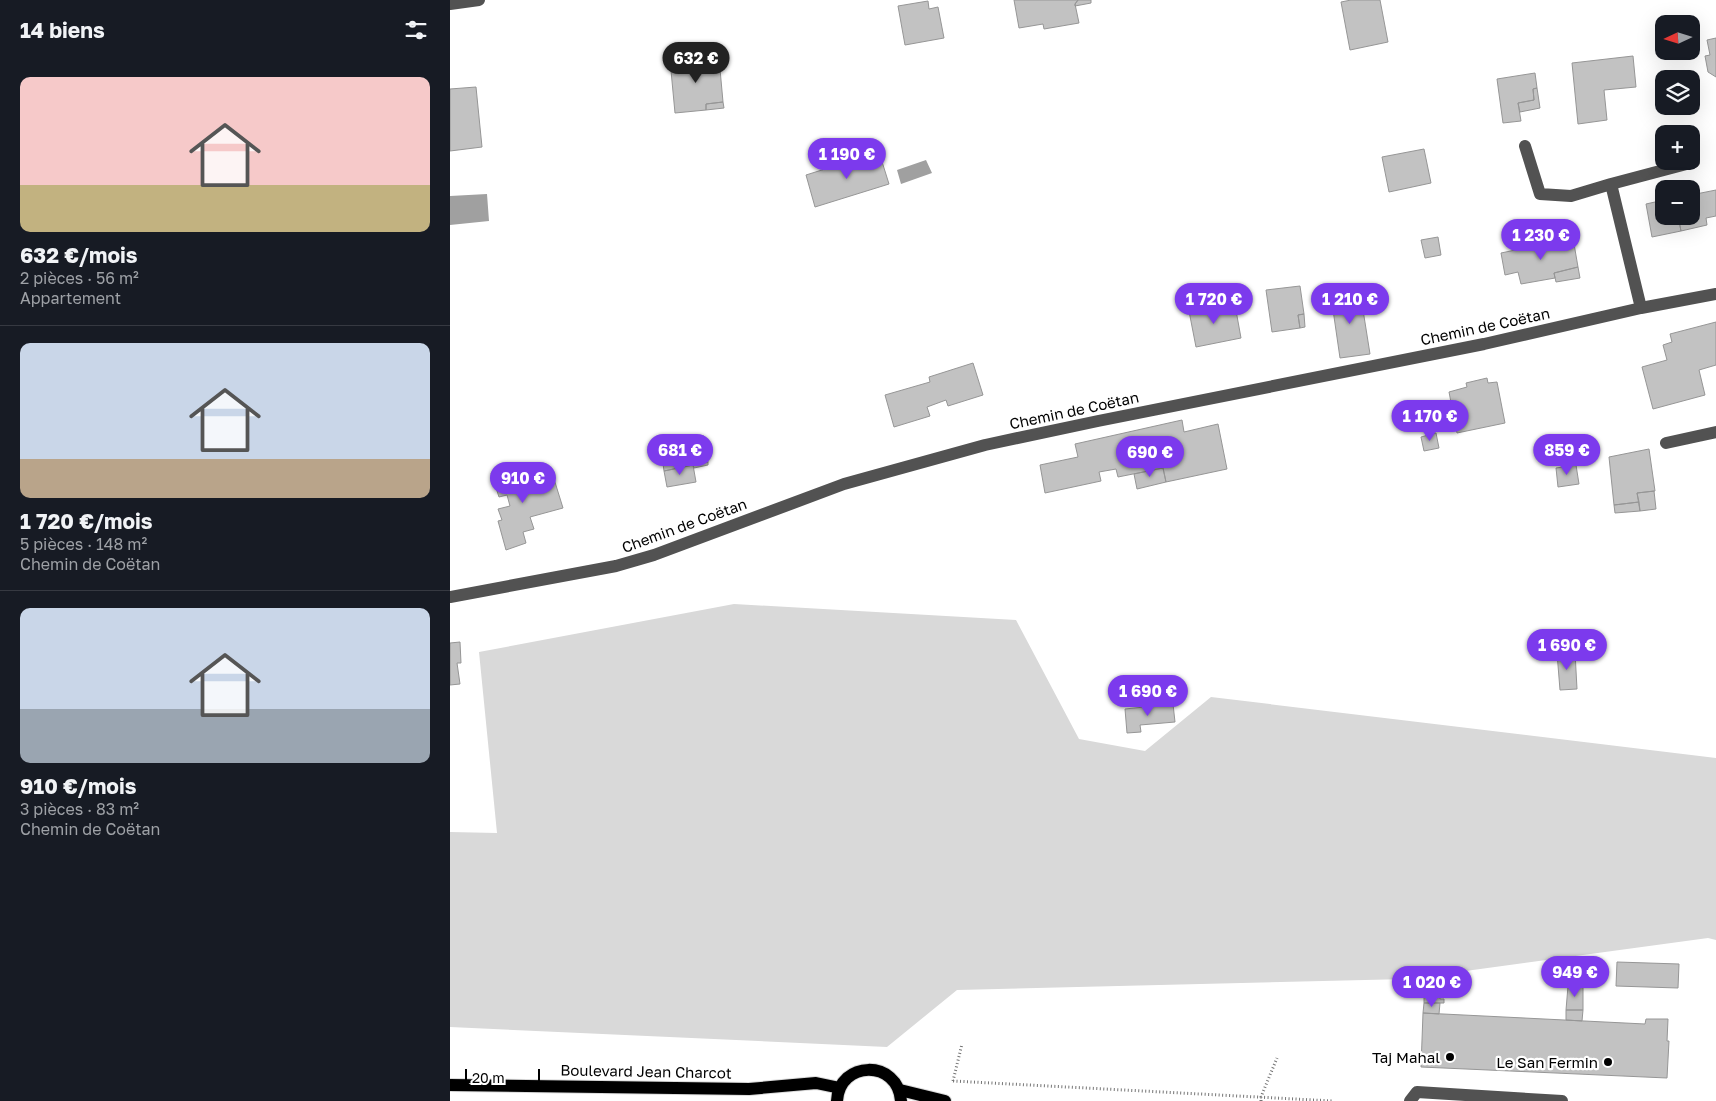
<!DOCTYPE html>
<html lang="fr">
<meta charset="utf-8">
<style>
body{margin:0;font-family:"Golos Text",sans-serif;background:#20242c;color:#f1f3f6;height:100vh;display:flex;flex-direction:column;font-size:19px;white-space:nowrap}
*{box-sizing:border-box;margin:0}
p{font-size:16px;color:#9ea1a6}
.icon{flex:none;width:28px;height:28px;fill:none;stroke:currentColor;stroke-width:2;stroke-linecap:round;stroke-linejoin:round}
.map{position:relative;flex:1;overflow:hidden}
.panel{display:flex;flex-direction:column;background:#171b24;width:450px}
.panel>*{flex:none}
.needle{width:32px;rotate:266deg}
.tools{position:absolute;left:1205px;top:15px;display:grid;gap:10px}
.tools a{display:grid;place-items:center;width:45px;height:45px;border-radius:10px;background:#171b24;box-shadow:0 5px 20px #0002;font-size:25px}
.scale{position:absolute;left:15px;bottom:12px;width:75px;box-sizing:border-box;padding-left:5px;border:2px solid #000;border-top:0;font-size:14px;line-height:18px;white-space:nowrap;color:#000;-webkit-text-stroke:4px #fff;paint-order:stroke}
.price{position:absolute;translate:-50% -42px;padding:0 11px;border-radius:18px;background:#7c3aed;color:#fff;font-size:16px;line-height:32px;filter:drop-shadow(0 1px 2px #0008)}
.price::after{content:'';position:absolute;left:50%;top:30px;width:15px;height:11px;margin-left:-8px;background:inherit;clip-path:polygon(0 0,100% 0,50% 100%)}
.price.current{background:#222;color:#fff}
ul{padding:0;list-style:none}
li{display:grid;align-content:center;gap:10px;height:265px;padding:0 20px}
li+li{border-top:1px solid #363941}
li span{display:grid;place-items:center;height:155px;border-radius:10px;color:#555}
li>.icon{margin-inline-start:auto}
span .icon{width:90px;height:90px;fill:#fffc;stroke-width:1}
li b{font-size:21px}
h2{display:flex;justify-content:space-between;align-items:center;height:60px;padding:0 20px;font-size:21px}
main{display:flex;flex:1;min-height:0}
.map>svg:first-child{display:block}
.green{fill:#d9d9d9}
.water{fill:#a0a0a0}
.building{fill:#c2c2c2;stroke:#969696}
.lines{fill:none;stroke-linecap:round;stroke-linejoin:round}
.major-casing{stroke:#dbdbdb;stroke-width:14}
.path{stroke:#747474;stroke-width:3;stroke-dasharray:1 2.5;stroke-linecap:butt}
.minor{stroke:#525252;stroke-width:12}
.major{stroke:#000;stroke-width:12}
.poi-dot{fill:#000;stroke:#fff;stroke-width:2}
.labels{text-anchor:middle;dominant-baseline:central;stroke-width:4.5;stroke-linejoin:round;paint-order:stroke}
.street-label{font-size:15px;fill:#000;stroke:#fff}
.poi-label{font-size:15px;fill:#000;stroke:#fff;text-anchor:end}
</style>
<main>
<section class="panel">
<h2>14 biens<svg class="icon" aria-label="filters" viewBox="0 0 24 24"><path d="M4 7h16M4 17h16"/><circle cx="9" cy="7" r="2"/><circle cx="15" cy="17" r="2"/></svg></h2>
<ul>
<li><span style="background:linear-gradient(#f6c9c9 70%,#c2b280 0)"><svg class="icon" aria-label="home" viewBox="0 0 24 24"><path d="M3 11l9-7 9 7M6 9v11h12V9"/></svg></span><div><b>632 €/mois</b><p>2 pièces · 56 m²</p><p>Appartement</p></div></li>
<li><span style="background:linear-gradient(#c9d6e8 75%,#b9a48a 0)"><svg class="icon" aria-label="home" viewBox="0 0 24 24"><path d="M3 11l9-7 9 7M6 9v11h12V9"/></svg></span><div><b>1 720 €/mois</b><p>5 pièces · 148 m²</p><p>Chemin de Coëtan</p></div></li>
<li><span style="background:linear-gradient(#c9d6e8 65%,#9aa5b1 0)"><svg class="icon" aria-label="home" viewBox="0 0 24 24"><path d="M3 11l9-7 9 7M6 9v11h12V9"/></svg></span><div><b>910 €/mois</b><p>3 pièces · 83 m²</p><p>Chemin de Coëtan</p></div></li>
</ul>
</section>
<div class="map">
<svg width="1266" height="1101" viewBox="0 0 1266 1101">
<rect width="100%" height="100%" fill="#fff"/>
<path class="green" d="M284,604l282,16 63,119 66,12 66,-54 505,61v182l-8,-2 -301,41 -450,11 -70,57 -437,-20v-195l47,1 -18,-181z"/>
<path class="water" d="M476,160l6,13 -31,11 -4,-14z
M37,194l2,27 -39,4v-29z"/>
<path class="building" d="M564,0h64l-3,4 4,19 -35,6 -1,-5 -24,4z
M628,0h13v3l-16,3v-2z
M901,0h29l8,42 -38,8 -9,-48z
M478,1l1,8 9,-2 6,31 -39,7 -7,-39z
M1266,38v39l-8,-5 -3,-16 5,-1 -3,-15z
M1183,56l3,31 -32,3 3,30 -29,4 -6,-61z
M243,57l1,4 25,-3 4,44 -17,2v6l-31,3 -5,-53z
M1085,73l2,15 -4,1 1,11 -16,3 3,18 -18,2 -6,-44z
M26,87l6,60 -32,4v-62z
M1087,88l3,20 -20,4 -2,-9 16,-3 -1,-11z
M273,102l1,6 -18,2v-6z
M974,149l7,34 -42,9 -7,-35z
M429,152l10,32 -74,23 -9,-32z
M1266,190v26l-10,2 1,7 -26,6 -3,-15h13v-21z
M1214,200v16h14l3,15 -29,6 -6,-33z
M1121,225l2,13 -26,6 -3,-14z
M988,237l3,18 -16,3 -4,-18z
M1123,238l5,29 -24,6 1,5 -34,6 -3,-12 -13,3 -4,-22z
M1128,267l2,11 -24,4 -2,-9z
M850,286l4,28 -6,1 2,13 -28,4 -6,-42z
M910,291l10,63 -30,4 -9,-62z
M750,304l1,8 34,-7 6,33 -45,9 -8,-41z
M854,314l1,13 -5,1 -2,-13z
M1266,322v43l-17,5 6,25 -52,14 -11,-42 25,-7 -4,-15 9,-3 -2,-8z
M523,363l10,32 -35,11 -2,-6 -19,7 3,9 -36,11 -9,-32 45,-13 -1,-5z
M1037,378l1,5 9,-1 8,41 -48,10 -8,-41 18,-5 -1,-4z
M732,420l2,12 34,-8 9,45 -61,13 -3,-14 -45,9 -2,-8 -17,3 2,9 -56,12 -5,-28 38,-8 -3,-13z
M986,433l3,15 -15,3 -3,-14z
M254,436l3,20 -15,3 1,6 -29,6 -4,-28z
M1199,449l6,42 -18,2 2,9 -25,3 -5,-48z
M257,456l1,6 -15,3 -1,-6z
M258,462v3l-14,3 -1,-3z
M70,465l6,23 28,-9 9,29 -33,9 4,12 -11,3 3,11 -20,7 -8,-29 4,-1 -4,-11 12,-3 -3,-11 -8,2 -8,-24z
M243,465l3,17 -29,5 -3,-16z
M1126,465l3,19 -21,3 -2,-19z
M713,468l3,14 -29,7 -3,-15z
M1204,491l2,18 -16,2 -3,-18z
M1189,502l1,9 -25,2 -1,-8z
M10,642l1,21h-4l3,21 -10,1v-42z
M1125,652l2,37 -17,1 -3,-37z
M723,704l2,18 -35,3 1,7 -14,1 -2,-24z
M1167,962l62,2 -1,24 -62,-2z
M1118,986h15v24h-17z
M974,990l16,1v8h4v4h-20z
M974,1003h16l-1,11 -16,-1z
M1116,1010h17l-1,11 -16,-1z
M973,1013l222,11 1,-5h22l-1,22h2l-2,37 -246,-11z"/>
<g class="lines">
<defs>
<path id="major" d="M0,1085l299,4 67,-6 24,5
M450,1090l45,11
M387,1101c2,-41 61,-42 64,0"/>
</defs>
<use href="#major" class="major-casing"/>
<path class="path" d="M503,1081l380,20
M503,1081l9,-37
M811,1101v-4l16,-39"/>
<path class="minor" d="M0,4l29,-4
M1075,146l15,48 31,2 40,-12
M1191,308l-30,-124 83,-22
M1216,443l50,-11
M0,597l166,-31 38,-11 190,-71 141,-39 113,-24 386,-77 157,-36 75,-14
M960,1101l7,-9 145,9"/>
<use href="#major" class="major"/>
</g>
<g class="poi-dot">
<circle cx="1000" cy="1057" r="5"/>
<circle cx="1158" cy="1062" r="5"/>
</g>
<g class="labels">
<g class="street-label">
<text transform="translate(1035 326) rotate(-12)">Chemin de Coëtan</text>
<text transform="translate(624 410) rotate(-12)">Chemin de Coëtan</text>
<text transform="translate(234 525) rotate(-20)">Chemin de Coëtan</text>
<text transform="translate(196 1071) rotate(1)">Boulevard Jean Charcot</text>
</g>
<g class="poi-label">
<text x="990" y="1057">Taj Mahal</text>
<text x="1148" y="1062">Le San Fermin</text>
</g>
</g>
</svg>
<div class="tools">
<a><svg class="needle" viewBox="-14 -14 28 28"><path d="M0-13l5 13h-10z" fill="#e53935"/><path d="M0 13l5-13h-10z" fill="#9ea1a6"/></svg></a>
<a><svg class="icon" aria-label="layers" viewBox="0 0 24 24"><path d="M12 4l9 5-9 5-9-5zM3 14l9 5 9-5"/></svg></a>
<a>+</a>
<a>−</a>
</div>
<div class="scale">20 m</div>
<b class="price current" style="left:246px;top:84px">632 €</b>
<b class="price" style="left:397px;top:180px">1 190 €</b>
<b class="price" style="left:1091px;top:261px">1 230 €</b>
<b class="price" style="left:764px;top:325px">1 720 €</b>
<b class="price" style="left:900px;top:325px">1 210 €</b>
<b class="price" style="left:980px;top:442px">1 170 €</b>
<b class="price" style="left:230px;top:476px">681 €</b>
<b class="price" style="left:1117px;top:476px">859 €</b>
<b class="price" style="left:700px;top:478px">690 €</b>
<b class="price" style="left:73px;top:504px">910 €</b>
<b class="price" style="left:1117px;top:671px">1 690 €</b>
<b class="price" style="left:698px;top:717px">1 690 €</b>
<b class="price" style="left:1125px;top:998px">949 €</b>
<b class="price" style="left:982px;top:1008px">1 020 €</b>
</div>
</main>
